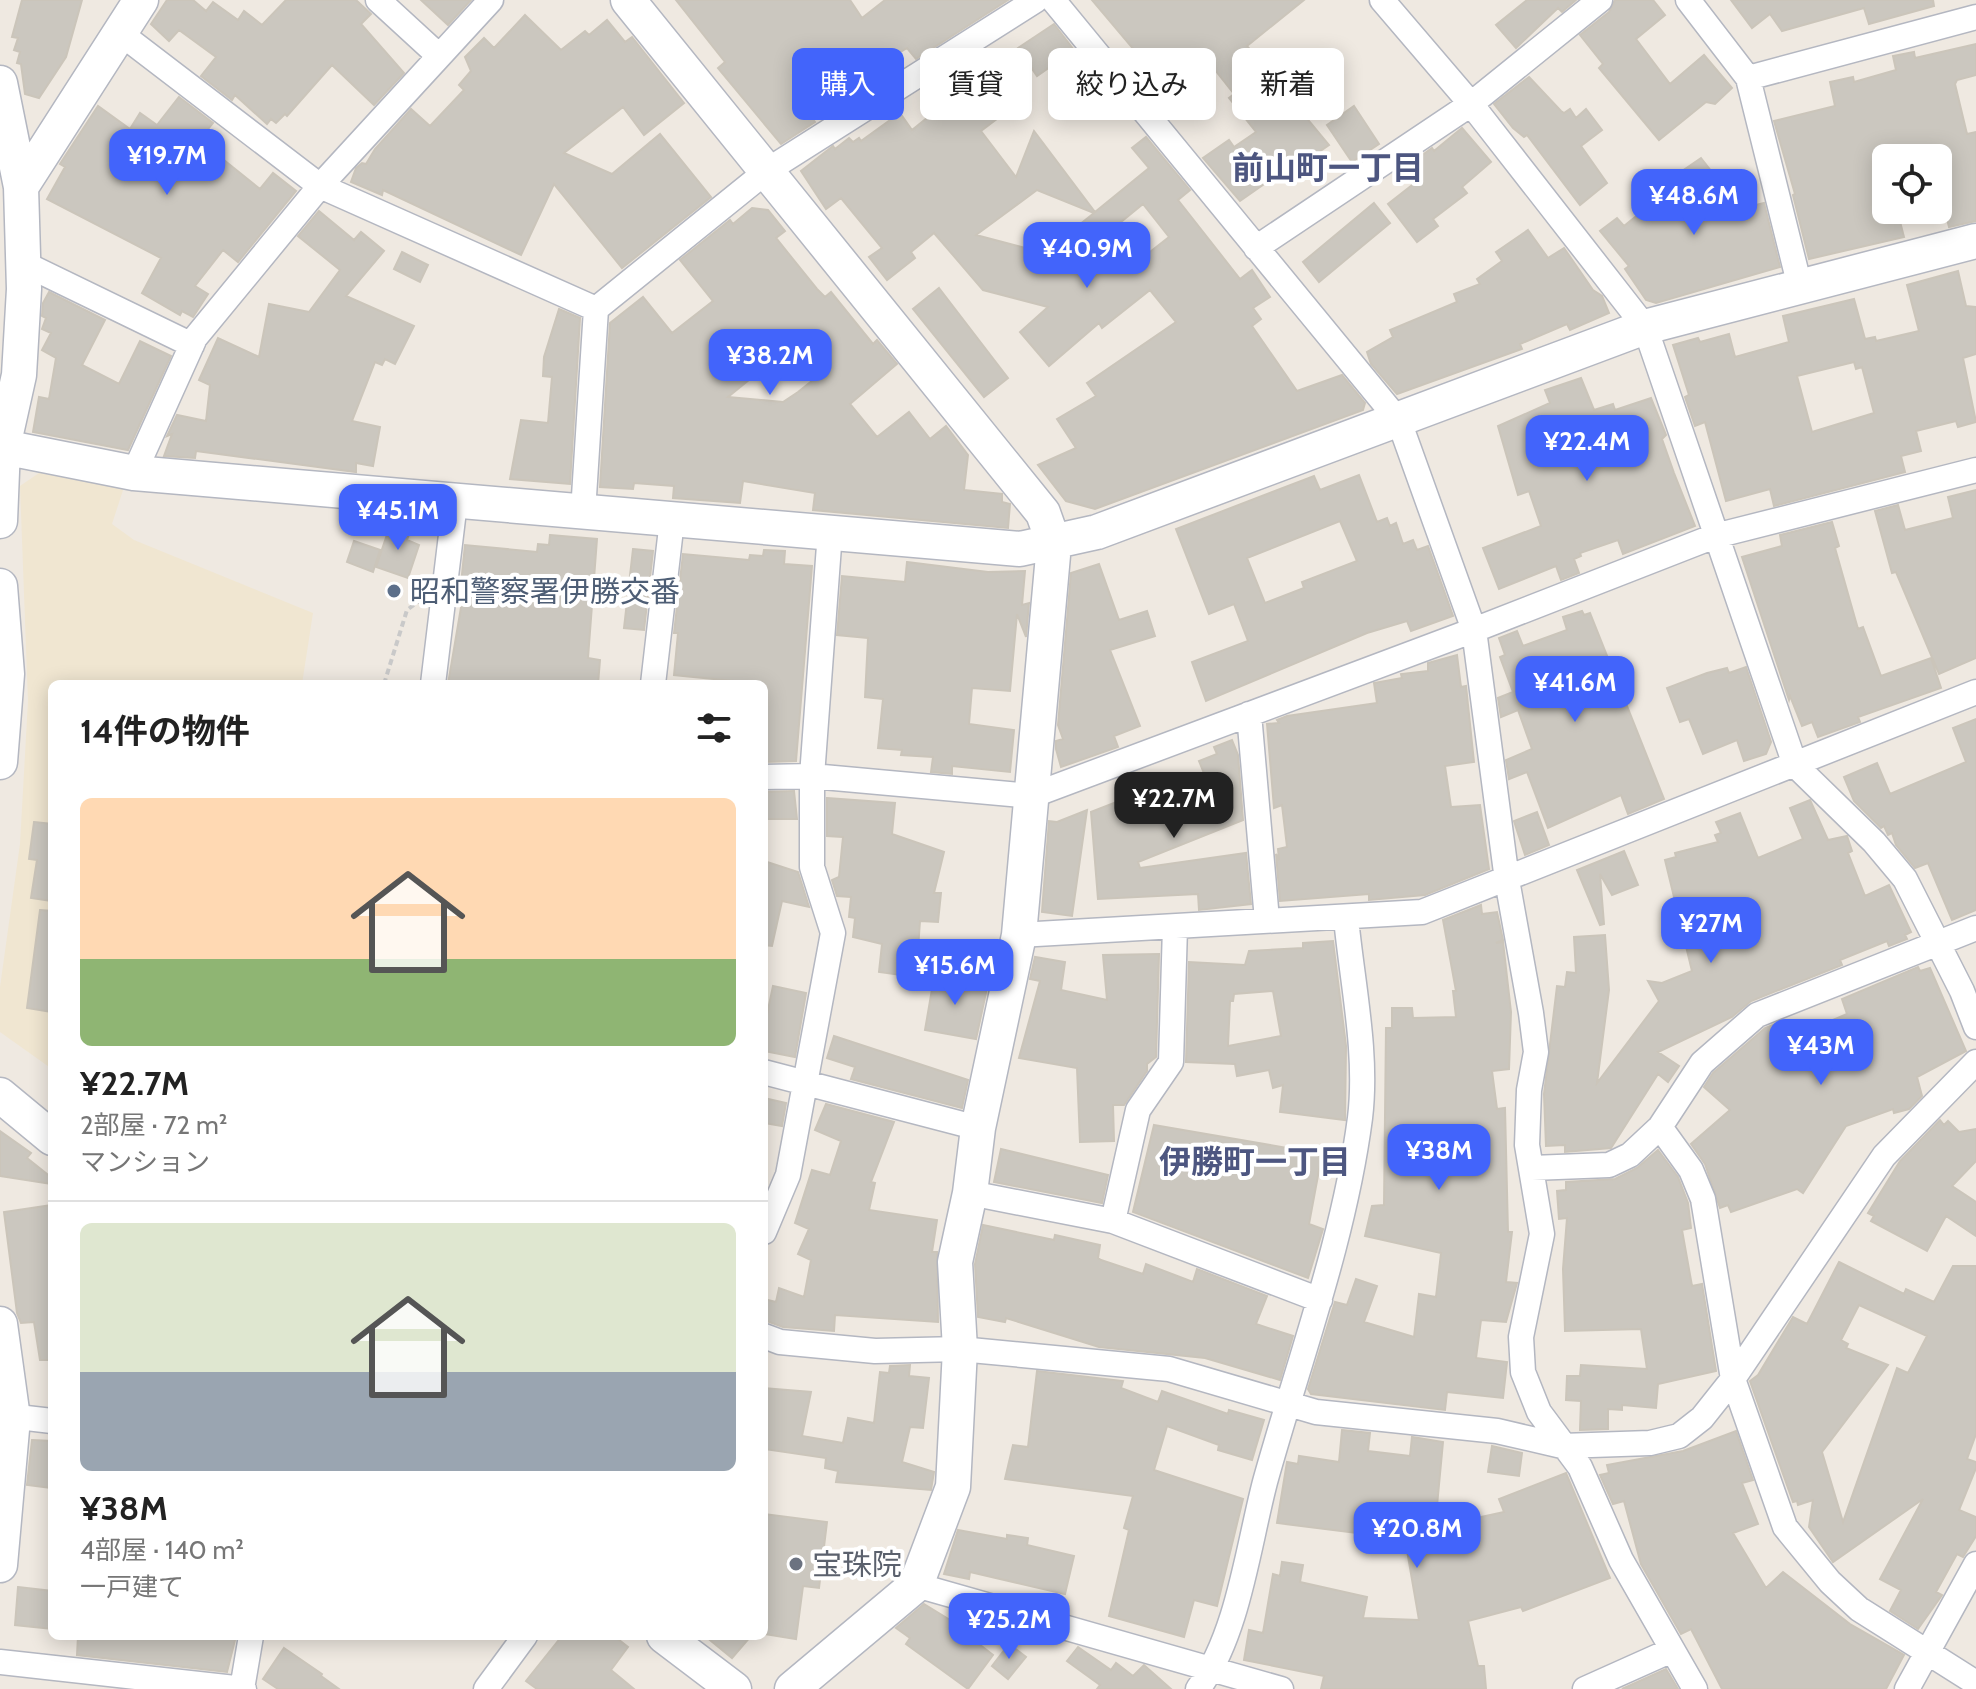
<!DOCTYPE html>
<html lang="ja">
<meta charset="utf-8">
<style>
body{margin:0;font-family:Cabin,"Noto Sans JP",sans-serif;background:#f2f2f2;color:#222;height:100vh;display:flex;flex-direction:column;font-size:30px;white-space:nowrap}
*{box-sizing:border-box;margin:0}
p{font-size:26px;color:#767676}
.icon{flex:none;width:44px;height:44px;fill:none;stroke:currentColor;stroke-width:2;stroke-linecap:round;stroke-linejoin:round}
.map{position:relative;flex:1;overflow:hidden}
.details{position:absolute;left:48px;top:680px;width:720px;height:960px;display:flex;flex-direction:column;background:#fff;border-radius:12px;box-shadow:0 4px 20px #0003}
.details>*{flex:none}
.banner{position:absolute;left:792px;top:48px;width:760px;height:72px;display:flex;gap:16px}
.controls{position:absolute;left:1872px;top:144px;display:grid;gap:16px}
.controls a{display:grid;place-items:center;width:80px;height:80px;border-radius:12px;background:#fff;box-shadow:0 4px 20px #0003;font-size:40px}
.price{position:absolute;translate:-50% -68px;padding:0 18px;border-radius:16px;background:#4264fb;color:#fff;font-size:26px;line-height:52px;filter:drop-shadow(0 2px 4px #0008)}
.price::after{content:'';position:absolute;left:50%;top:48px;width:24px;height:18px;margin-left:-12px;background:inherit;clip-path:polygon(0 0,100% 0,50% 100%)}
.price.current{background:#222;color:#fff}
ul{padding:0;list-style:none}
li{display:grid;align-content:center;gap:16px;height:424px;padding:0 32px}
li+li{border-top:2px solid #e0e0e0}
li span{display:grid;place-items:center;height:248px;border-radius:12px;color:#555}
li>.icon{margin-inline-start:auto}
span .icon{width:144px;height:144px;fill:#fffc;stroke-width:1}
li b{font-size:34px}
h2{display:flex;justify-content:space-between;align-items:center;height:96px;padding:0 32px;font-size:34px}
.pill{padding:0 28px;border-radius:12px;background:#fff;box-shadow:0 4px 20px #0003;font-size:28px;line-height:72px}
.pill.current{background:#4264fb;color:#fff}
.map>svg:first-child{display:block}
.education{fill:#f0e6d1}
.building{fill:#cbc7bf;stroke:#cbc5ba;stroke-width:2;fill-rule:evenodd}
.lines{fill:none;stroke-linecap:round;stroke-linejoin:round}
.street-casing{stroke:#b4b7c1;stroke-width:27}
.secondary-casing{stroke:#b4b7c1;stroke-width:37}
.path{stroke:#c9c9c9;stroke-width:4;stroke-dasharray:6 4;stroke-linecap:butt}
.street{stroke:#fff;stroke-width:24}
.secondary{stroke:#fff;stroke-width:34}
.service-dot{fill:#5c6f8a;stroke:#fff;stroke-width:3}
.worship-dot{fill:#6b7280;stroke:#fff;stroke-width:3}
.labels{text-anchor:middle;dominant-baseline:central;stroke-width:8;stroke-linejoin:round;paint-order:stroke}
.service-label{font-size:30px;fill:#4e5e75;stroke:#fff;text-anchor:start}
.worship-label{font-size:30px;fill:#5b616d;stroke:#fff;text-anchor:start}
.neighbourhood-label{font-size:32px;font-weight:bold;fill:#4d5680;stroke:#fff}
</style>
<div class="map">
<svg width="1976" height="1689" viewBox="0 0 1976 1689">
<rect width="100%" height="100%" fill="#efe9e1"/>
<path class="education" d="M39,473l85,14 -12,37 22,16 179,73 -11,71h-250v385l-52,-37v-45l20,-143 8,-143 -8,-215z"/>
<path class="building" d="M22,0h60l-16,57 -27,41 -14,-4 -4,-30 -4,-1 3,-11 -6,-2 4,-12 -6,-1z
M167,0h26l13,11 7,-9 25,18 6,-9 18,14 24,-25h70l15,14 -10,10 43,49 -30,32 -42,-40 -45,51 -2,-2 -9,9 -5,-4 -4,5 -32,-29 -3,5 -31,-24 15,-19 -37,-27 -10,11 -18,-17z
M421,0h50l-23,25z
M676,0h174l12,18 23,-18h123l-92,59 -9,-11 -43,27 -6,-9 -56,40 13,16 -34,22 -63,-76 7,-6z
M1092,0h212l-57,46 82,99 -23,16 -3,-4 -63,44 -37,-43 26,-18 5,7 22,-15 -27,-34 5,-4 -34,-43 -46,37 -20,-24 7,-6z
M1527,0h49l-14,12 -4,-4 -42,40 -20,-23z
M1615,0h38l12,15 -29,24 34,45 34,-29 28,33 -17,16 -9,-2 -47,38 -60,-72 4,-4 -23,-29 29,-23z
M1731,0h202l1,6 -65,18 -5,-16 -82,23 -12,-17 -18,14z
M525,15l36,35 24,-19 4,4 18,-15 18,22 7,-5 52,66 -40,32 -21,-28 -59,46 48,21 48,-40 51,63 -89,71 -68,-84 -33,71 -138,-65 -1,5 -31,-13 5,-14 6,-5 4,1 9,-15 36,-40 19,17 34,-36 -5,-5 12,-14 -6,-14 19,-19 10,10z
M1054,24l20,26 -37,26 -19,-28z
M1976,44v31l-19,5 -2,4 12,50 9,-2v89l-27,6 -11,-46v-23h-52v52h11l7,27 -95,22 -16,-64 2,-1 -21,-73 61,-15 -5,-24 23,-5 1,5 42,-12 -3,-14 21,-4 1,6z
M976,56l38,50 -33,25 35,46 18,-46 61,81 54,-44 -17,-20 14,-11 44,53 -12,10 62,79 12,-9 18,27 -17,11 8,11 -9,7 45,65 45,-16 23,28 -2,7 -268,99 -29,-8 -28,-36 38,-17 -19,-29 39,-23 -9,-13 89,-61 -26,-32 -48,38 -3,-5 -50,43 -29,-34 28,-25 -65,-17 -49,-57 -23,19 4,6 -28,22 -18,-23 13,-9 -41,-50 -15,11 -25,-38 32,-25 2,3 14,-11 4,4 6,-4 2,3 39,-28 12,17 47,-38 -13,-17zM1037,190l57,23 -50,40 -68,-18zM1143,204l26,33 -33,26 -26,-32z
M1529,77l32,34 3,2 6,-4 6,9 10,-9 16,21 -21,16 26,37 -27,22 -53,-70 -3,2 -11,-9 -19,-24z
M179,97l34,26 -14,17 61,49 13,-16 23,18 -58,71 -15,-12 -28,36 13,8 -15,23 -11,-6 -2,4 -38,-22 19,-35 -114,-59 18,-32 -5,-3 38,-58 32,23 10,-16 17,12z
M1354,106l25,38 -27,18 -25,-37z
M1462,128l29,34 -29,25 5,6 -34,26 5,7 -21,16 -29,-38 28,-22 -11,-14 27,-20 2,3z
M1701,158l18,23 6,-5 23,31 16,-4 16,64 -124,36 -10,-3 -21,-31 4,-3 -29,-35 17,-13 7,8 32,-26 -6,-7z
M1374,203l16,20 -71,59 -16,-20z
M752,208l16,2 17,21 -9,7 41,51 8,8 6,-5 42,52 4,-4 20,24 -47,40 27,33 32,-25 21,27 16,-13 22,29 -4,35 38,4v8l8,2 -2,24 -195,-18 2,-17 -72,-12 -3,22 -67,-5 1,-12 -40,-3 -1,6 -33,-2 10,-164 33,-26 29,36 41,-32 -33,-41 50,-40 3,4zM804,339l24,29 -30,24 -15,10 -55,-5 65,-53 2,3z
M319,211l35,29 7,-8 23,19 -38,45 68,30 -19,38 -10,-5 -3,6 -7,-3 -23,59 28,6 -7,39 -17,-3v9l-160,-21 -1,7 -31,-2 8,-22 -5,2 10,-21 29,6 4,-36 -11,-5 19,-42 41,19 10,-53 40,8 31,-42 -42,-34z
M1528,230l20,28 16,-10 29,42 9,6 7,17 -39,17 -3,-6 -47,20 2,5 -125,45 -26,-30 -4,-12 26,-15 -3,-7 67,-28 -3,-8 26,-10 -3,-5 25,-18 -6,-9z
M402,252l26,13 -8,17 -26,-13z
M1958,271l8,35 10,1v47l-13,4 13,64 -18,5 -2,-6 -40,10 5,20 -20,5 4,16 -131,34 -4,-17 -44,12 -21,-79 -10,4 -10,-29 4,-2 -16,-50 25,-7 2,4 29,-8 6,23 54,-15 -6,-26 71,-17 11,40 10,-2 1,4 43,-10 -12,-46zM1854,362l2,7 6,-2 12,46 -62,19 -15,-56z
M939,288l69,90 -24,19 -71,-88z
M49,292l56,28 -23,45 37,19 21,-43 31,15 -43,94 -95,-18 6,-35 10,2 7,-41 -14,-8 9,-17 -9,-4 4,-11 -4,-2 1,-13z
M559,309l21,9 -10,166 -60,-5 11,-59 27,3 4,-46 -9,-1 1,-19z
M1581,378l13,32 19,-6 2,6 36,-12 15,37 -4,4 12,34 21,53 -72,28 -5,-14 -38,13 1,3 -7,3 5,14 -18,7 -5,-14 -57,23 -16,-41 58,-22 -12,-35 -11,4 -20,-69 52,-23 -5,-13z
M1359,475l18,47 10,-4 3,8 6,-3 7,21 10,-4 4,10 11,-4 25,70 -42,15 -4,-10 -40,12 -161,68 -14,-39 56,-21 -14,-37 -25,10 -33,-85 138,-53 6,14zM1340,521l17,40 -55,21 2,6 -39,15 -18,-45z
M1976,490v168l-37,16 -43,-102 -4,1 -17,-62 23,-6 7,25 48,-12 -5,-21z
M1832,522l7,24 -4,2 23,81 5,-2 18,49 50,-18 10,30 -83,29 2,5 -42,15 -6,-15 -10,4 -12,-30 -1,4 -47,-143 40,-11 -2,-11z
M391,523l20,6 -4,11 12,5 -11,33 -32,-11z
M550,535l47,4 -9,119 12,2 -2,24h-150l17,-100h-4l4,-39 72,7 1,-8 11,1z
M354,541l26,9 -7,22 -26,-10z
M633,549l20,2 -9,79 -20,-2z
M764,550l21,1 -1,13 28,2 -16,195 -32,1v-78l-90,-9 4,-42h-4l9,-79 66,6 1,-5 13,1z
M907,562l81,10 37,-1 -3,34 7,-2 -3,34 -9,-23 -7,77 -38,-3 -3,36 45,6 -4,42 -58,-6v8l-21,-2 2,-15 -32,-2 1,-5 -24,-2 5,-49 -18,-2 3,-59 -31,-3 5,-59 63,6z
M1099,564l20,56 28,-9 8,25 -45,14 30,76 -26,10 4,11 -57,20 -5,-18v-8l7,-2 -5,-14 13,-152z
M1582,611l2,4 6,-2 74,186 -36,15 -7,-19 -73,33 -21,-56 -18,7 -3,-19 26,-11 -14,-39 -17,7 -3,-19 15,-6 -13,-35 5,-2 -6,-17 18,-7 6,15 44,-16 -4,-13z
M1457,655l4,32 5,-1 8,76 -29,4 6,41 29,-2 9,64 -64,26 -56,5v-6l-89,7 -4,-47 3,6 -1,-11 9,-2 -5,-42 -8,3 -7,-84 12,-1 -2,-3 10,-4 90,-13 -3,-20 28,-5 -1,-4 27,-3v-8z
M1746,667l25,75 -5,12 -22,7 -7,-21 -34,14 -14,-35 -9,3 -13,-34 40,-15 20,-5 2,5z
M1976,719v191l-24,10 -24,-57 -13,5 -19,-23 -4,-12 -4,2 -4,-9 -3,2 -27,-27 -10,-24 33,-14 13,31 76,-32 -13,-34z
M1232,740l6,15 5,65 -105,42 2,6 106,-15 5,51 -52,6 -1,-16 -100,5 -7,-87 33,-13 2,6 37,-16 3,7 42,-13 -9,-22 18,-7 -3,-7z
M794,791l3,28h-33v-27z
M827,798l68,5 -3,31 52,18 -10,41h7l-3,29 -18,-1 -4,56 -37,-5 3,-28 -29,-7 2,-19 -6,-1 2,-20 -14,-1 -5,-16 7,-3 4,-40 -16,-1z
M1810,800l18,40 19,-4 5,15 -4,2 17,43 24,-11 22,47 -6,3 2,4 -18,7 -2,-5 -47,19 2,5 -91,36 -19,16 -74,35 21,14 -11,16 -10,-8 -47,74 -46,4v-7l-19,1 -2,-52 13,-108 8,1 2,-15 9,1 -2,-36 31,-2 4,55 -12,93 62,-82 -11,-20 14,2 30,-12 -27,-111 11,-3 -1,-4 43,-11 -3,-7 6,-2 -5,-11 24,-9 18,45 45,-19 -13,-31z
M1087,810l-15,106 -30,-4 7,-91 8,1z
M1537,812l12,33 -24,10 -11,-34z
M34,822l18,2v77l-21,-3 6,-38 -8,-1z
M1624,851l14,34 -26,10 -12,-21 4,50 -4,1 -23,-55z
M764,861l34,11 11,35 -27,-6 -10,45 -8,-1z
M1481,905l1,9 15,-2 6,28 -7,3 7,-1 8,70 -2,57 -17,2 5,38 8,-1 3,124h4l-6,50 11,1 -11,39 -25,-2 -5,38 31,4 -4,36 -56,-6 -2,18 -134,-16 -3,-5 27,-87 12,3 9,-26 21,7 -13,36 50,15 5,-43 17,3 5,-44 -76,-17 7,-30 12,-1 2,-177h6v-20h20l1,10 43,-1 -3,-26h3l-13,-71z
M40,910l12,1v101l-25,-4z
M1333,941l13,105 -1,74 -65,-8 3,-27 -10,3 -4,-18 -32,6 -2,-12 -49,-2 3,-100 56,3 4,-14 54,-3v-5zM1273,991l8,45 -53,10 2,-45h3l1,-7z
M1159,954l-3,103 -9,7v7l-23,34h-11l1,36 -34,1 -3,-74 -58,-10 21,-77 -10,-2 5,-22 30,5 -4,28 46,10 -4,-45z
M1918,967l2,4 10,-3 36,83 -49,26 5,19 -13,13 -15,4 -1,-4 -47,17 -43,67 -6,-4 -66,23 -3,-7 -8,3 -15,-44 -14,-20 39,-34 -26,-23 9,-14 52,-45 18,-7 7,17 57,-24 -5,-15z
M935,972l30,5 -1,7 23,4 -11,51 -51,-9z
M773,986l33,7 -11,64 -31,-6v-22z
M834,1036l134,44 -6,28 -111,-29 4,-12 -28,-9z
M764,1098l22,5 -4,23 -18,-3z
M826,1104l68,18 -23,60 4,1 -6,27 68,10 -5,32h5l1,70 -103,-7 -1,16 -51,-4 -19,-7v-21l12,3 3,-14 25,9 7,-37 -13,-6 11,-25 -14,-6 17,-53 18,5 11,-34 -26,-11z
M1940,1120l4,5 4,-4 11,11 17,-3v32l-24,25 24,16v34l-30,-20 -19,35 -56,-30 3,-5 -6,-3 32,-52z
M1154,1125l168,29 -13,70 14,5 -15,49 -175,-66z
M0,1131l31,22 -4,5 25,20v6l-52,-8z
M1001,1149l107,26 -6,28 -108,-21z
M1658,1150l20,27 10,26 3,25 -9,2 10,56 10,-2 14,87 -58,13 -2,24 -34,-3v5l-14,-1v20l-28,1 1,-29 -15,-1 1,-24h13l1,-11 66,4 -6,-40 -76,2 -2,-62 4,-51 -8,1 -2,-28 9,-1v-8l49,-3 22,-11z
M52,1205v155h-12l-6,-38 -13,1 -4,-10 -13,-101z
M983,1225l71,15 1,-5 45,10 -2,13 3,2 42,14 3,-10 47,18 4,-13 70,27 -11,28 37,12 -13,44 -75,-22 -106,-11 -93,-29 -1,4 -27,-5 -3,-53z
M1839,1262l65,32 2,-5 28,13 19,-36h23v168l-9,25 9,3v6l-17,42 17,7v19l-13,21 -6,-3 -21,38 6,3 -24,34 -28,-18 11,-21 -21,-11 43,-80 -90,63 -24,-35 4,-27 -15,5 -1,-4 -4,1 -43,-121 8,-6 35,-58 14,7zM1859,1305l68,31 -19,37 -11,-5 -54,154 -21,-70 66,-87 -42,-17 2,-4 -7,-4z
M910,1365l-1,11 20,2 -6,50 -13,-1 -8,35 32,10 -3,18 -95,-8 2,-11 -13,-3 1,-10 -62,-9v-61l47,4 -9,44 41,7 5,-25 26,5 6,-51 9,1 1,-7z
M1037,1371l86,10 -2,7 37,14 4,-11 66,23 1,-4 35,10 -12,40 -34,-10 1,-5 -52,-19 -13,44 89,29 -26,107 -23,-6 -10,37 -75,-21 20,-86 -5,-2 9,-32 -128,-17 8,-34 15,2z
M1342,1430l28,3 -2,18 42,5 2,-19 31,5 -8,85 69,-15 -5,-13 67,-26 44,105 -87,33 -2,-4 -53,14 10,45h6l2,23h-165l3,-13 -80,-16 5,-30 14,3 10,-59 7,2 2,-14 21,3 -3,17 67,15 -4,21 56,2 -14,-81 -128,-16 10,-61 11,2 1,-8 40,6z
M1736,1431l17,49 -11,3 16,41 -25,9 33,55 17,-16 67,52 54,31 -18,34h-164l-31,-60 -10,5 -40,-70 -17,-63 -11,3 -13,-29 9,-2 -2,-8 76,-14z
M32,1440l20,1v47l-25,-3z
M1492,1446l30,7 -3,23 -31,-4z
M764,1514l63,8 -8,66 -16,-2 -7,53 -32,-5z
M958,1530l49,9v-4l21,3 -1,7 47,11 -9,38 -95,-22 -1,7 -25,-5z
M18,1587l34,4v38l-37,-4z
M924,1604l44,27 -2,3 27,21 -25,34 -62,-45 4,-6 -14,-10z
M78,1636l141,3 17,-3 -9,36 -150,-17z
M562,1636h52l14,11 -17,23 23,19h-97l-11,-8z
M705,1636h46l-19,22z
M1009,1644l17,13 -18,22 -16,-13z
M1078,1647l33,23 5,-7 17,13 11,-11 27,24h-74l3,-4 -33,-24z
M284,1648l38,26 -1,2 18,13h-61l-15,-10z
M1666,1669l12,20h-56z"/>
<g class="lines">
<defs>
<path id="street" d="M378,0l61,56
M1053,0l346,421 75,209 33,250 24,133 5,39 -7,38 -2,55 15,89 -21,103 2,35 16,40 41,55 41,93 74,129
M1382,0l89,104 174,223 150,438 79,77 31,37 57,112 14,36
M1688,0l60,78 52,209
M120,33l200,153 276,123
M1748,78l228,-61
M1256,248l215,-144 129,-104
M23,263l169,82
M134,473l61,-135 125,-152 171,-186
M583,512l13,-203 172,-139 268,-170
M433,684l22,-182
M653,684l19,-164
M1249,714l18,206
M764,777l48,-1 219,20 443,-166 241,-94 261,-66
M1019,935l403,-23 554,-220
M764,1072l214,56
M1660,1127l31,43 12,29 30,180 52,148 45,55 29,27 117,74
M1532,1168l77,-3 21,-10 30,-28 42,-64 55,-48 219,-87
M970,1193l143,28 207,79
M1113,1221l25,-111 33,-48 4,-135
M764,1232l24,-57 45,-242 -21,-66v-91l18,-244
M764,1336l16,6 95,9 85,-2 209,20 147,43 181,19 65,15 88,-3 29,-7 23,-18 31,-39 151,-223 92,-94
M0,1415l52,6
M916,1585l365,104
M0,1662l244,27
M242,1689l9,-53
M486,1689l39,-53
M1198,1689c40,-54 50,-142 67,-207 33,-119 79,-241 95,-364 8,-65 -8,-136 -14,-200
M1585,1689l87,-39
M1907,1689l69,-125"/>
<path id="secondary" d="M628,0l415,513 11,31 -35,391 -41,193 -8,65 -15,69 5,87 -7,138 -37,98 -124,104
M0,83l21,104 3,102 -5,86 -16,72 -3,74
M21,187l120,-187
M3,447l131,26 886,76 77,-17 548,-205 331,-86
M0,586l7,88 -7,88
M0,1095l52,43
M0,1324l13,94 -13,147
M664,1636l70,53"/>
</defs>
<use href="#street" class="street-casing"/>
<use href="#secondary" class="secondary-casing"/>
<path class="path" d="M384,684l23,-74 12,-9"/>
<use href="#street" class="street"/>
<use href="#secondary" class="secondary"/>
</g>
<circle class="service-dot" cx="394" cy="591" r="8"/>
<circle class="worship-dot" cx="796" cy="1564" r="8"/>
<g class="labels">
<g class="service-label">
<text x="410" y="591">昭和警察署伊勝交番</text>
</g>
<g class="worship-label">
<text x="812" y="1564">宝珠院</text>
</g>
<g class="neighbourhood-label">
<text x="1328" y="167">前山町一丁目</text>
<text x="1255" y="1161">伊勝町一丁目</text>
</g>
</g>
</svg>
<div class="controls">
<a><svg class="icon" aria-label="locate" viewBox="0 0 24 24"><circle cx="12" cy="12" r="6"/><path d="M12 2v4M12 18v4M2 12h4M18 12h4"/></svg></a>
</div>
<b class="price" style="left:167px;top:197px">¥19.7M</b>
<b class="price" style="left:1694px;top:237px">¥48.6M</b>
<b class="price" style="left:1087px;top:290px">¥40.9M</b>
<b class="price" style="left:770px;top:397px">¥38.2M</b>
<b class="price" style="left:1587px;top:483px">¥22.4M</b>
<b class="price" style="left:398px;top:552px">¥45.1M</b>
<b class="price" style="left:1575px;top:724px">¥41.6M</b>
<b class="price current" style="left:1174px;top:840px">¥22.7M</b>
<b class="price" style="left:1711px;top:965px">¥27M</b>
<b class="price" style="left:955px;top:1007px">¥15.6M</b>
<b class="price" style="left:1821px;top:1087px">¥43M</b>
<b class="price" style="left:1439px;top:1192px">¥38M</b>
<b class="price" style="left:1417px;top:1570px">¥20.8M</b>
<b class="price" style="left:1009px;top:1661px">¥25.2M</b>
<div class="banner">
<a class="pill current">購入</a>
<a class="pill">賃貸</a>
<a class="pill">絞り込み</a>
<a class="pill">新着</a>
</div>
<section class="details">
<h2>14件の物件<svg class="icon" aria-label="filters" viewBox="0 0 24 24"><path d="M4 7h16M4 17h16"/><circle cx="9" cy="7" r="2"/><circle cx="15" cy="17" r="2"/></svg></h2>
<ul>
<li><span style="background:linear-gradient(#ffd9b3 65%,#8fb573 0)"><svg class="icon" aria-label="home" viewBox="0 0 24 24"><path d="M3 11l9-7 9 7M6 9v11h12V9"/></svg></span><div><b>¥22.7M</b><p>2部屋 · 72 m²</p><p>マンション</p></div></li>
<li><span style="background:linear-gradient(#dfe7d0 60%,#9aa5b1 0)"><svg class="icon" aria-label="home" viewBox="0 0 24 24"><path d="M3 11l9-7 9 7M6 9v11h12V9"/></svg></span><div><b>¥38M</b><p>4部屋 · 140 m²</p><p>一戸建て</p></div></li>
</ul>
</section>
</div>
